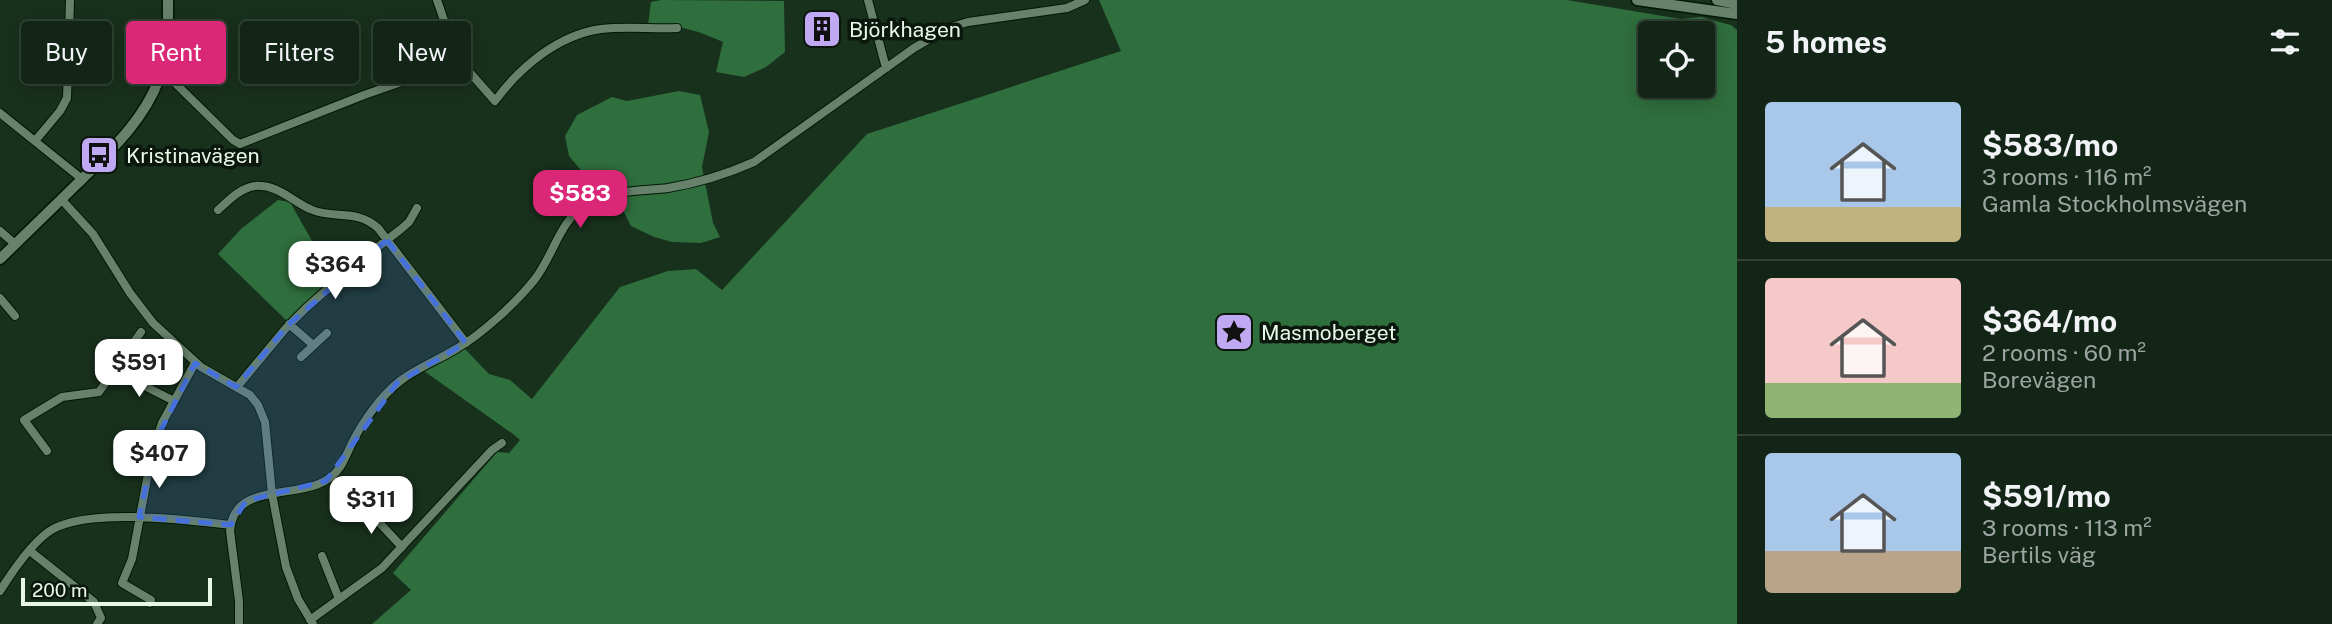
<!DOCTYPE html>
<meta charset="utf-8">
<style>
body{margin:0;font-family:"Public Sans",sans-serif;background:#1b2d1f;color:#f1f3f6;height:100vh;display:flex;flex-direction:column;font-size:26px;white-space:nowrap}
*{box-sizing:border-box;margin:0}
p{font-size:23px;color:#9ca5a1}
.icon{flex:none;width:38px;height:38px;fill:none;stroke:currentColor;stroke-width:2;stroke-linecap:round;stroke-linejoin:round}
.map{position:relative;flex:1;overflow:hidden}
.panel{display:flex;flex-direction:column;background:#122516;width:595px}
.panel>*{flex:none}
.banner{position:absolute;left:21px;top:21px;width:665px;height:63px;display:flex;gap:14px}
.buttons{position:absolute;left:1638px;top:21px;display:grid;gap:14px}
.buttons a{display:grid;place-items:center;width:77px;height:77px;border-radius:7px;background:#122516;box-shadow:0 4px 18px #0003,0 0 0 2px #314235;font-size:35px}
.scale{position:absolute;left:21px;bottom:18px;width:191px;box-sizing:border-box;padding-left:7px;border:4px solid #e8f7ea;border-top:0;font-size:19px;line-height:24px;white-space:nowrap;color:#e8f7ea;-webkit-text-stroke:5px #0b160d;paint-order:stroke}
.price{position:absolute;translate:-50% -60px;padding:0 16px;border-radius:14px;background:#fff;color:#222;font-size:23px;line-height:46px;filter:drop-shadow(0 2px 4px #0008)}
.price::after{content:'';position:absolute;left:50%;top:42px;width:21px;height:16px;margin-left:-10px;background:inherit;clip-path:polygon(0 0,100% 0,50% 100%)}
.price.current{background:#db2777;color:#fff}
ul{padding:0;list-style:none}
li{display:flex;align-items:center;gap:21px;height:175px;padding:0 28px}
li+li{border-top:2px solid #314235}
li span{display:grid;place-items:center;flex:none;width:196px;height:140px;border-radius:7px;color:#555}
li>.icon{margin-inline-start:auto}
span .icon{width:84px;height:84px;fill:#fffc;stroke-width:1}
li b{font-size:30px}
h2{display:flex;justify-content:space-between;align-items:center;height:84px;padding:0 28px;font-size:30px}
.tag{padding:0 24px;border-radius:7px;background:#122516;box-shadow:0 4px 18px #0003,0 0 0 2px #314235;font-size:24px;line-height:63px}
.tag.current{background:#db2777;color:#fff}
main{display:flex;flex:1;min-height:0}
.map>svg:first-child{display:block}
.forest{fill:#2f6e3d;fill-rule:evenodd}
.lines{fill:none;stroke-linecap:round;stroke-linejoin:round}
.street-casing{stroke:#021806;stroke-width:10}
.secondary-casing{stroke:#021806;stroke-width:13}
.street{stroke:#67826b;stroke-width:8}
.secondary{stroke:#67826b;stroke-width:10}
.marked{fill:#4670dc;fill-opacity:0.2;stroke:#4670dc;stroke-width:5;stroke-dasharray:14 9;stroke-linejoin:round}
.labels{text-anchor:middle;dominant-baseline:central;stroke-width:7;stroke-linejoin:round;paint-order:stroke}
.poi-label{font-size:21px;fill:#e8f7ea;stroke:#0b160d;text-anchor:start}
</style>
<main>
<div class="map">
<svg width="1737" height="624" viewBox="0 0 1737 624">
<rect width="100%" height="100%" fill="#18311d"/>
<path class="forest" d="M661,0l123,1 1,51 -19,15 -22,10 -28,-5 7,-30c-26,-12 -46,-18 -75,-17l3,-23z
M1099,0h468l114,19 20,-2 30,8 6,5v594h-1365l39,-34 -18,-17 104,-121 12,1 11,-13 -7,-6 -89,-63 41,-22 24,25 21,6 22,19 88,-112 48,-16 28,-2 26,21 145,-156 254,-83zM1650,33h53v53h-53z
M679,91l21,4 9,37 -7,35 11,56 7,14 -19,6 -29,-1 -18,-5 -23,-11 -10,-20 -29,-23 -23,-27 -4,-20 12,-21 35,-18 15,4z
M278,200l12,2 26,46 22,28 -49,47 -71,-69 23,-25z"/>
<g class="lines">
<defs>
<path id="street" d="M437,0l20,58 38,43c25,-34 63,-66 106,-72 24,-3 51,0 76,-1
M868,0l18,68
M134,39l34,-1
M160,77l14,5 59,58 7,4 124,-49 66,-23 27,-14
M0,113l82,66
M35,141l25,-30 7,-13 3,-98
M61,199l32,35 37,59 23,30 48,44 49,28 8,10 7,17 7,72 14,73 12,32 15,25
M218,210c11,-10 22,-22 37,-24 22,-2 37,15 55,23 23,11 46,-1 68,19l88,115
M0,231l15,13
M0,298l15,18
M289,324l23,20
M301,357l26,-24
M112,372l11,3 51,26
M237,387l49,-59 20,-20 45,-40 50,-39 8,-7 8,-14
M47,451l-23,-31 38,-23 37,-5 42,-60
M366,504l8,13 28,30
M30,551l64,51 7,16 -4,6
M322,556l17,43
M0,591c12,-19 33,-51 53,-62 40,-21 133,-9 178,-4
M150,603l1,-3 -29,-17 10,-24 19,-101 5,-18 6,-17 33,-60
M310,620l72,-52 110,-118 10,-7
M239,624v-23l-9,-70c4,-57 86,-24 110,-64 5,-7 8,-16 12,-24 11,-22 29,-47 48,-62 17,-13 38,-21 56,-32 25,-14 61,-47 79,-70 20,-26 24,-60 55,-77 21,-12 54,-11 78,-14 30,-5 59,-14 86,-26l160,-114 34,-20 20,-6 99,-14 18,-8"/>
<path id="secondary" d="M1637,0l100,14
M1717,0l20,4
M0,259c26,-25 51,-50 77,-75 32,-32 66,-62 82,-105 10,-25 9,-52 9,-79"/>
</defs>
<use href="#street" class="street-casing"/>
<use href="#secondary" class="secondary-casing"/>
<use href="#street" class="street"/>
<use href="#secondary" class="secondary"/>
</g>
<path class="marked" d="M387,240l79,103 -69,40 -71,98 -80,20 -15,24 -92,-8 17,-77 39,-77 41,24 53,-63z"/>
<defs>
<symbol id="building-square" viewBox="-11 -11 22 22"><rect x="-9" y="-9" width="18" height="18" rx="4" fill="#c0a8f3" stroke="#0b160d"/><path d="M-4-6H4V6H1V3H-1V6H-4ZM-2.5-4.3h1.7v1.8h-1.7ZM.8-4.3h1.7v1.8H.8ZM-2.5-1h1.7V.8h-1.7ZM.8-1h1.7V.8H.8Z" fill="#111"/></symbol>
<symbol id="bus-square" viewBox="-11 -11 22 22"><rect x="-9" y="-9" width="18" height="18" rx="4" fill="#c0a8f3" stroke="#0b160d"/><path d="M-5-6H5V4H4V6H2V4H-2V6H-4V4H-5ZM-3.5-4V0h7V-4ZM-3.5 1.2v1.5H-2V1.2ZM2 1.2v1.5H3.5V1.2Z" fill="#111"/></symbol>
<symbol id="sight-square" viewBox="-11 -11 22 22"><rect x="-9" y="-9" width="18" height="18" rx="4" fill="#c0a8f3" stroke="#0b160d"/><path d="M0-6L1.8-2.2L6-1.7L2.9 1.2L3.7 5.4L0 3.3L-3.7 5.4L-2.9 1.2L-6-1.7L-1.8-2.2Z" fill="#111"/></symbol>
</defs>
<g fill-rule="evenodd">
<use href="#building-square" x="800" y="7" width="44" height="44"/>
<use href="#bus-square" x="77" y="133" width="44" height="44"/>
<use href="#sight-square" x="1212" y="310" width="44" height="44"/>
</g>
<g class="labels">
<g class="poi-label">
<text x="849" y="29">Björkhagen</text>
<text x="126" y="155">Kristinavägen</text>
<text x="1261" y="332">Masmoberget</text>
</g>
</g>
</svg>
<div class="buttons">
<a><svg class="icon" aria-label="locate" viewBox="0 0 24 24"><circle cx="12" cy="12" r="6"/><path d="M12 2v4M12 18v4M2 12h4M18 12h4"/></svg></a>
</div>
<div class="scale">200 m</div>
<b class="price current" style="left:580px;top:230px">$583</b>
<b class="price" style="left:335px;top:301px">$364</b>
<b class="price" style="left:139px;top:399px">$591</b>
<b class="price" style="left:159px;top:490px">$407</b>
<b class="price" style="left:371px;top:536px">$311</b>
<div class="banner">
<a class="tag">Buy</a>
<a class="tag current">Rent</a>
<a class="tag">Filters</a>
<a class="tag">New</a>
</div>
</div>
<section class="panel">
<h2>5 homes<svg class="icon" aria-label="filters" viewBox="0 0 24 24"><path d="M4 7h16M4 17h16"/><circle cx="9" cy="7" r="2"/><circle cx="15" cy="17" r="2"/></svg></h2>
<ul>
<li><span style="background:linear-gradient(#a9c7e8 75%,#c2b280 0)"><svg class="icon" aria-label="home" viewBox="0 0 24 24"><path d="M3 11l9-7 9 7M6 9v11h12V9"/></svg></span><div><b>$583/mo</b><p>3 rooms · 116 m²</p><p>Gamla Stockholmsvägen</p></div></li>
<li><span style="background:linear-gradient(#f6c9c9 75%,#8fb573 0)"><svg class="icon" aria-label="home" viewBox="0 0 24 24"><path d="M3 11l9-7 9 7M6 9v11h12V9"/></svg></span><div><b>$364/mo</b><p>2 rooms · 60 m²</p><p>Borevägen</p></div></li>
<li><span style="background:linear-gradient(#a9c7e8 70%,#b9a48a 0)"><svg class="icon" aria-label="home" viewBox="0 0 24 24"><path d="M3 11l9-7 9 7M6 9v11h12V9"/></svg></span><div><b>$591/mo</b><p>3 rooms · 113 m²</p><p>Bertils väg</p></div></li>
</ul>
</section>
</main>
